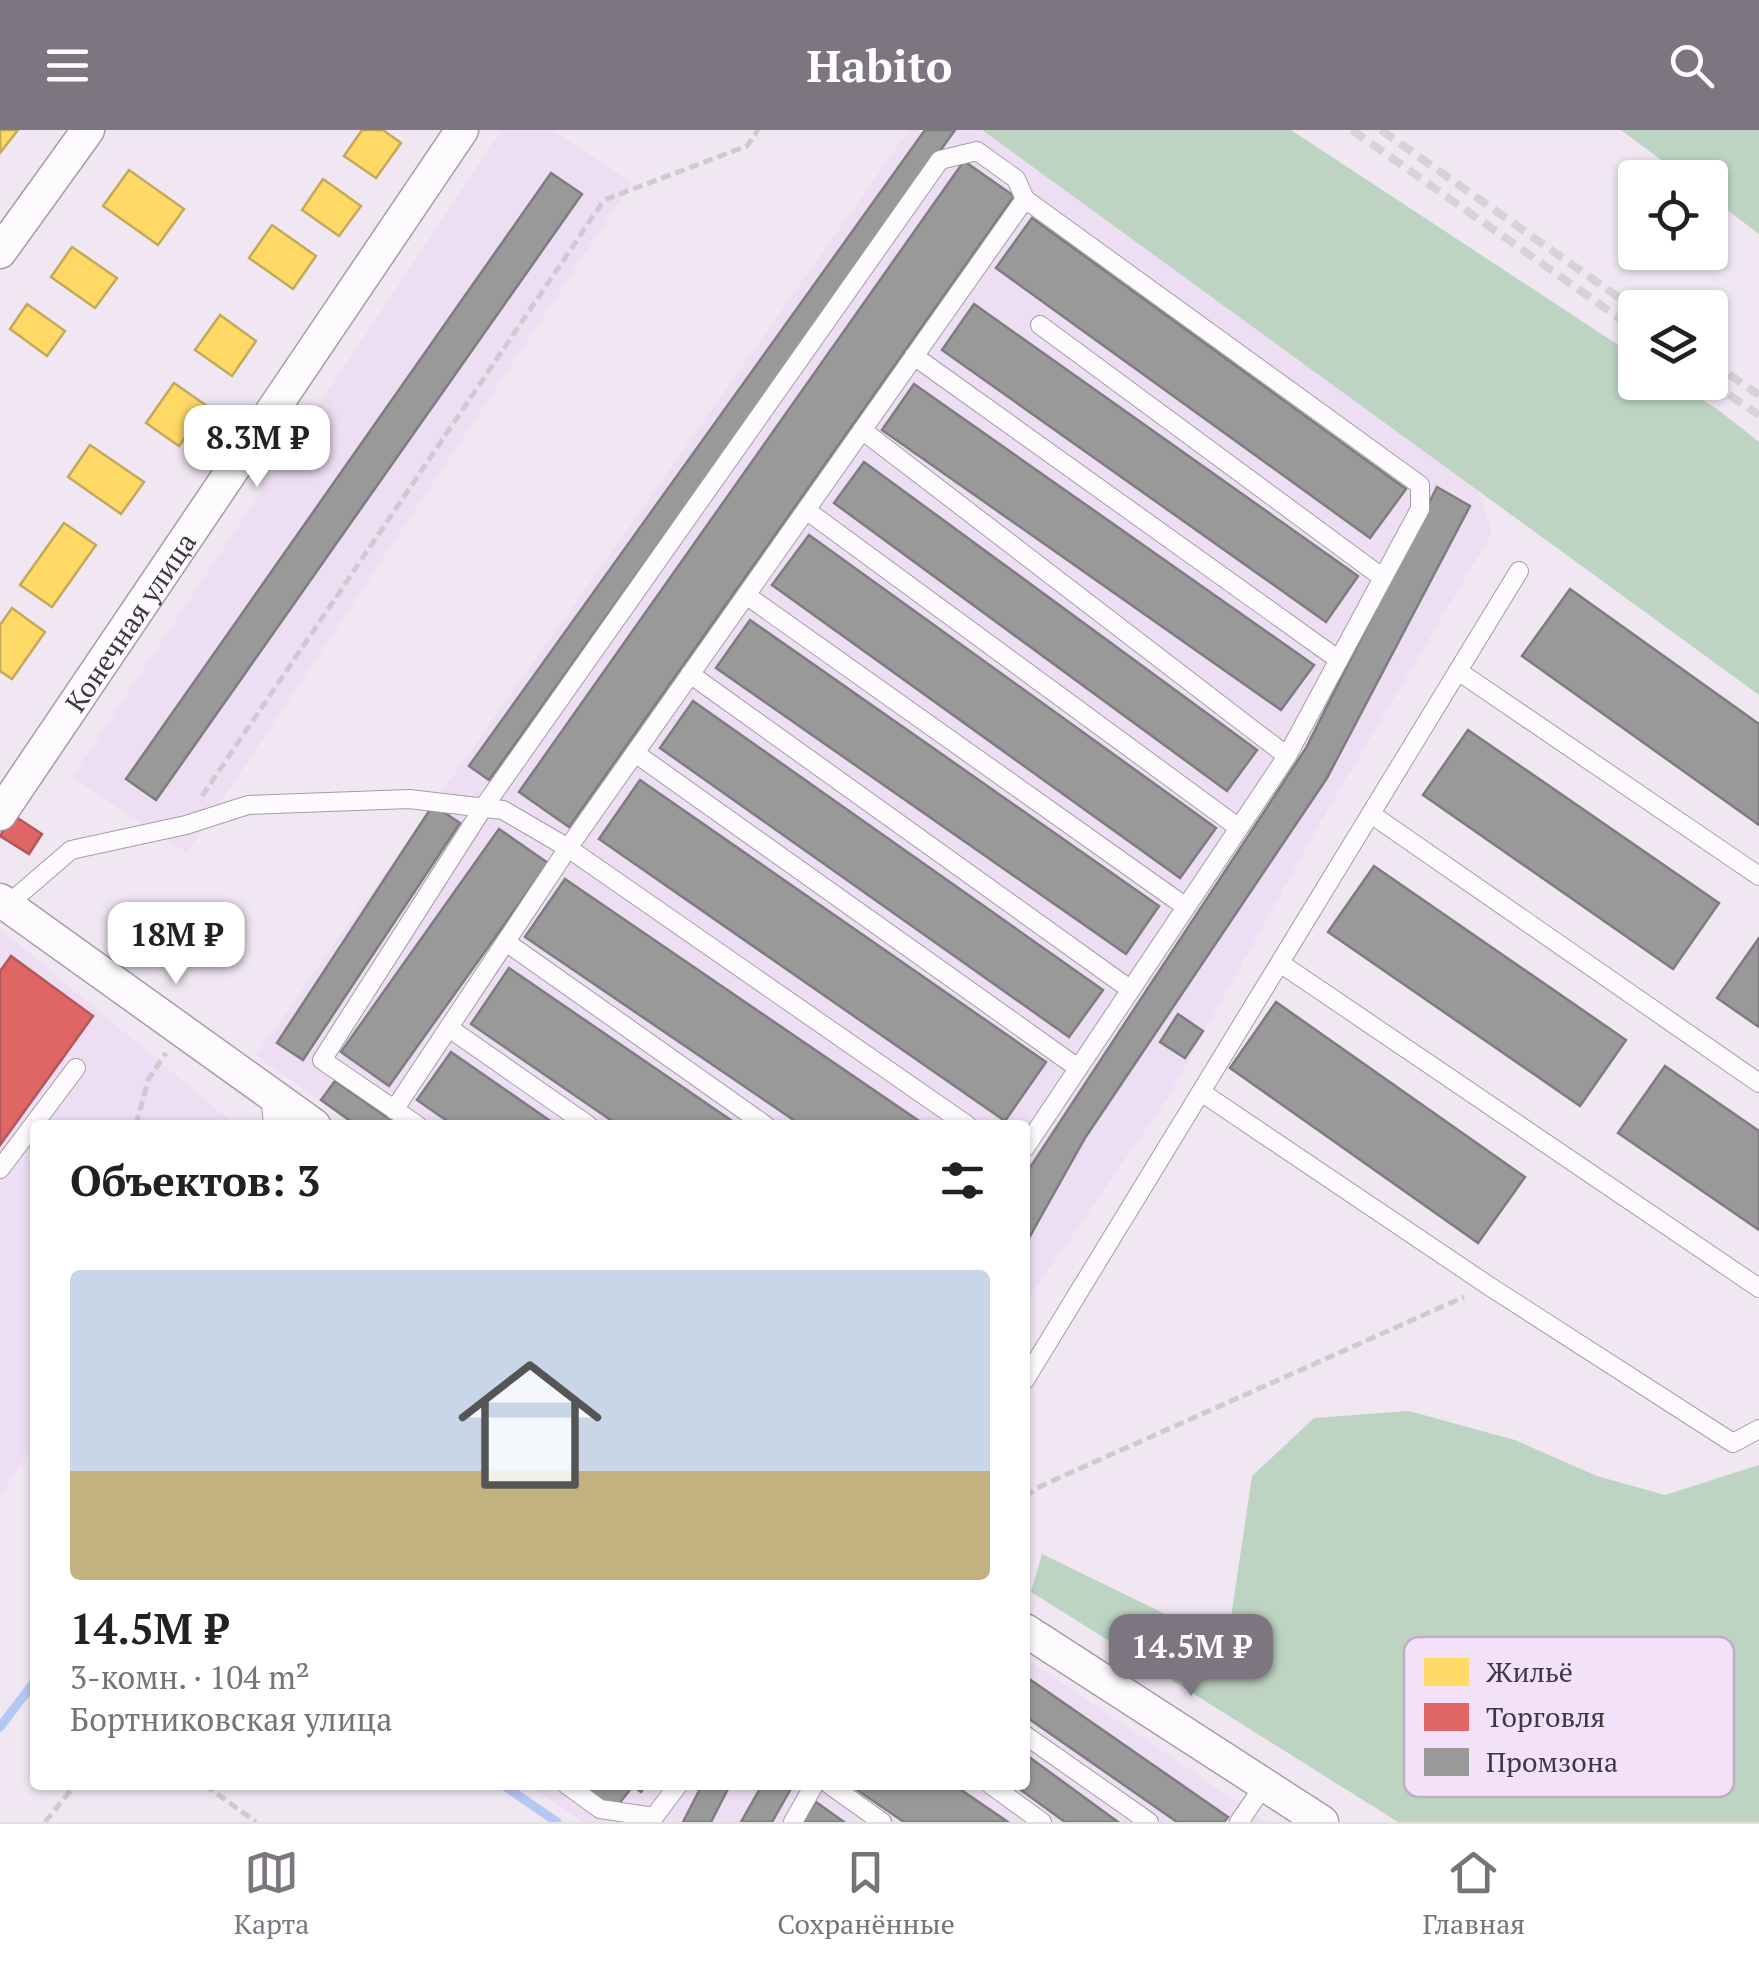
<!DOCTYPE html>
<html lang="ru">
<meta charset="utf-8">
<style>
body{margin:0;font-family:"PT Serif",serif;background:#f2f2f2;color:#202124;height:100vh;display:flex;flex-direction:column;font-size:38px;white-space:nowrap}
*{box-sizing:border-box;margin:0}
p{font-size:32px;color:#757577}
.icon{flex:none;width:55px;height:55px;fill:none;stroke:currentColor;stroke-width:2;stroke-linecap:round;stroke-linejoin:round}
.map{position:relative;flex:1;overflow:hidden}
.details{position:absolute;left:30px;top:990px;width:1000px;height:670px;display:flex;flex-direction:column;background:#fff;border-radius:10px;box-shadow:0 2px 8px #0004}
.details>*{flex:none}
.tools{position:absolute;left:1618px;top:30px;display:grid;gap:20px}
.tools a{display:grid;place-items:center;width:110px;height:110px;border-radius:10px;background:#fff;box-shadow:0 2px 8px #0004;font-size:50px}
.price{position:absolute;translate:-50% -85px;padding:0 22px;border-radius:20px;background:#fff;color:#222;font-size:32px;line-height:65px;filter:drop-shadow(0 2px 5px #0008)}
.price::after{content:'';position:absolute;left:50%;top:60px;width:30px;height:22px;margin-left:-15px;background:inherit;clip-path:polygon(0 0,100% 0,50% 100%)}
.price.current{background:#7d757f;color:#fff}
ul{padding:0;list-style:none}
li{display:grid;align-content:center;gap:20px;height:530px;padding:0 40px}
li+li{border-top:2px solid #e0e0e0}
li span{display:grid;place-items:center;height:310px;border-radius:10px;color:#555}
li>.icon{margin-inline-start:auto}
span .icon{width:180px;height:180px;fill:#fffc;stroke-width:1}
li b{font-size:42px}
h2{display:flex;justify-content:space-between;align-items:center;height:120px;padding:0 40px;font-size:42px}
header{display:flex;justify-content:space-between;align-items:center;height:130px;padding:0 40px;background:#7d757f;color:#fff;font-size:45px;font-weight:800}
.tabs{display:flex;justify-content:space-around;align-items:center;height:140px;border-top:2px solid #e0e0e0;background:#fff;font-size:28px;color:#757577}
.tabs a{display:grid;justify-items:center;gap:5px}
.tabs .current{color:#7d757f}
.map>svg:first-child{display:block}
.built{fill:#eedef4}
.green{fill:#bed4c2}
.homes{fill:#ffd966;stroke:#c5a95b;stroke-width:2.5}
.shops{fill:#e06666;stroke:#b0585b;stroke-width:2.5}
.industry{fill:#999;stroke:#7e7c7f;stroke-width:2.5}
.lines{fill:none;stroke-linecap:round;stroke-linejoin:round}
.stream{stroke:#b5c8f4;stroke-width:9}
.lane-casing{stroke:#a49da7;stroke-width:20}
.street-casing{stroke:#a49da7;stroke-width:35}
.path{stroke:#cecad0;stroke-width:5;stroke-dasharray:10 5;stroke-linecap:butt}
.lane{stroke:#fdfbfd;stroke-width:18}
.street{stroke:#fdfbfd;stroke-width:32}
.rail{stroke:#d6d3d8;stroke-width:8;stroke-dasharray:15 8;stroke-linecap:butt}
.labels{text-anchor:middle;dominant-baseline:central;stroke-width:10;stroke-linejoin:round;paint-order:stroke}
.street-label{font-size:28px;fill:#3f3841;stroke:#f3e1f9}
.key{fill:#f3e1f9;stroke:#bdaec2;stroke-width:2.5}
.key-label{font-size:28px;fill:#3f3841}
</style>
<header><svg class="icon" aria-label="menu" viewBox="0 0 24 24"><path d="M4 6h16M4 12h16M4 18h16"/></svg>Habito<svg class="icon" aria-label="search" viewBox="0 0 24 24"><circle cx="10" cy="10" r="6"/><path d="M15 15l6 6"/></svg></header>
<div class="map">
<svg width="1759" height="1692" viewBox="0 0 1759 1692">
<rect width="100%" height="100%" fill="#f0e7f3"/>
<path class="built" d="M501,0h51l80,53 -445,670 -115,-76z
M909,0h73l496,361 14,42 -172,290 -152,274 -143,207v-179h-672l-97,-70z
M0,799l236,196h-201v318l-35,53z
M1025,1528l242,164h-685l-54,-37h497z"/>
<path class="green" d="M982,0h309l344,226v26l41,1 41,26 42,33v253z
M1621,0h138v104l-49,-37v-19l-26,-1z
M1409,1281l106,29 82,36 68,19 94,-30v357h-361l-367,-230 11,-38 185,90 25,-168 62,-58z"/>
<path class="homes" d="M0,0h18l-18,23z
M362,0h21l18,13 -25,35 -32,-22z
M129,40l55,39 -26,36 -55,-39z
M323,49l38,27 -22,30 -37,-26z
M272,95l44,31 -23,33 -44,-31z
M72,117l45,31 -22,30 -44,-31z
M27,174l38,27 -18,25 -37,-27z
M220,185l36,26 -24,35 -37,-26z
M174,253l33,23 -28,40 -33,-23z
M90,315l54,37 -23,32 -53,-37z
M64,393l32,22 -44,62 -32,-22z
M12,478l33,24 -33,47 -12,-8v-46z"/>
<path class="shops" d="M13,685l29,19 -13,20 -29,-18z
M11,826l82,60 -93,129v-174z"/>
<path class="industry" d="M925,0h30l-466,650 -20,-14z
M964,31l50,35 -445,631 -50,-35z
M551,43l31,21 -426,606 -30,-21z
M1032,88l374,271 -36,49 -374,-270z
M974,174l384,272 -32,46 -384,-272z
M914,254l400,281 -33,45 -399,-280z
M864,332l393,288 -30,41 -393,-288z
M1437,357l33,19 -143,272 -242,360 -60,107v-70l281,-427z
M809,405l407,293 -36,50 -408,-293z
M1570,459l189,135v101l-237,-169z
M750,490l409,286 -33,48 -410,-286z
M693,571l410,289 -34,47 -409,-289z
M1468,600l251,173 -46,66 -250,-174z
M640,650l406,282 -41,59 -406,-282z
M433,675l27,18 -157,237 -26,-17z
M499,699l49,34 -159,223 -48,-34z
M1374,736l252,174 -46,66 -252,-174z
M565,749l360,246h-124l-276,-188z
M1759,808v89l-42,-29z
M509,838l229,157h-120l-147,-101z
M1276,872l249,175 -47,66 -248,-175z
M1178,884l25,17 -18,27 -25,-16z
M451,922l105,73h-103l-36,-25z
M1665,936l94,65v99l-141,-97z
M335,951l63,44h-42l-35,-25z
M1025,1546l203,141 -4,5h-47l-152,-106z
M1025,1624l93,68h-53l-51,-37h11z
M580,1655h66l-5,7 -8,-6 -19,24z
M702,1655h28l-19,37h-28z
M762,1655h31l-21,37h-31z
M850,1655h104l54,37h-104z
M816,1672l28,20h-42z"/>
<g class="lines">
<path class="stream" d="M0,1597l35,-46
M503,1655l54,37"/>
<defs>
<path id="lane" d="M1040,195l343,253
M914,226l425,304
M862,300l425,326
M806,380l433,318
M746,465l440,312
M1458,541l301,205
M690,544l441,316
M635,623l443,315
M1371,684l388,269
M7,775l64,-55 115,-25 62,-20 161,-6 94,11 65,38 399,277
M506,812l259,183
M1280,833l479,325
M449,898l139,97
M1201,962l288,194 244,157 26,-14
M270,963l3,32
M394,980l174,-262 457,-649 395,286v24l-133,247 -262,392
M417,995l-95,-65 161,-252 457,-648 37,-9 39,28 9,20
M0,1039l76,-101
M1025,1250l494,-809
M1025,1605l124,87
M567,1655l33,24 54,8 24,-32
M830,1655l52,37
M991,1655l51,37
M793,1692l21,-37
M1239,1692l26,-38"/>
<g id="street">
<path d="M0,122l88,-122"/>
<path id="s1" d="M0,684l462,-684"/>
<path d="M0,770l314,225"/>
<path d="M1025,1500l297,192"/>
</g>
</defs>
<use href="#lane" class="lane-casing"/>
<use href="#street" class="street-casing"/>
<path class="path" d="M202,666l402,-596 143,-54 11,-16
M136,995l12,-45 18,-27
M1025,1366l18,-11 421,-188
M205,1655l51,37
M45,1692l30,-37"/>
<use href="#lane" class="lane"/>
<use href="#street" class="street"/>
<path class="rail" d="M1352,0l283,199
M1381,0l254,179
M1710,231l49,34
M1710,252l49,33"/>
</g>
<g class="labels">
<g class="street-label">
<text stroke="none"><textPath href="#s1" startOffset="232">Конечная улица</textPath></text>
</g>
</g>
<rect x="1404" y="1507" width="330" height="160" rx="15" class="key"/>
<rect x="1424" y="1528" width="45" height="28" fill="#ffd966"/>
<rect x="1424" y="1573" width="45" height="28" fill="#e06666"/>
<rect x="1424" y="1618" width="45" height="28" fill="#999"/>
<g class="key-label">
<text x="1486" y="1552">Жильё</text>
<text x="1486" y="1597">Торговля</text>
<text x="1486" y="1642">Промзона</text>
</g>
</svg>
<div class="tools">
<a><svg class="icon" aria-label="locate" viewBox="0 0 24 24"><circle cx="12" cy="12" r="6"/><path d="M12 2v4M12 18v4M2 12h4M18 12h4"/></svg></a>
<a><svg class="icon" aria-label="layers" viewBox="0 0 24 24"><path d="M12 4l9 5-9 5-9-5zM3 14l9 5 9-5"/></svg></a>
</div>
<b class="price" style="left:257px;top:360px">8.3M ₽</b>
<b class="price" style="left:176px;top:857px">18M ₽</b>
<b class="price current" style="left:1191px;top:1569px">14.5M ₽</b>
<section class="details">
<h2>Объектов: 3<svg class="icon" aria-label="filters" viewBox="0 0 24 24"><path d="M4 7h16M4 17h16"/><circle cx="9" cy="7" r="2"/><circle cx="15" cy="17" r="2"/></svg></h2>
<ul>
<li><span style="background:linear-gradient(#c9d6e8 65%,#c2b280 0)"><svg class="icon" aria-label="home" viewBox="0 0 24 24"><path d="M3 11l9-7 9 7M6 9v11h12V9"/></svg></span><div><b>14.5M ₽</b><p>3-комн. · 104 m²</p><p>Бортниковская улица</p></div></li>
</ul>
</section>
</div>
<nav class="tabs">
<a class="current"><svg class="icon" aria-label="map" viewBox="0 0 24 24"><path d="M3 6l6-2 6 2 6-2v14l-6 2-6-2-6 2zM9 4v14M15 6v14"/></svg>Карта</a>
<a><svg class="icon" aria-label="saved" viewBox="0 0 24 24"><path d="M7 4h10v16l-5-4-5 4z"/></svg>Сохранённые</a>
<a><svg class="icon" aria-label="home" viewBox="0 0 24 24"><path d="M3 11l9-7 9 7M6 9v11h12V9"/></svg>Главная</a>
</nav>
